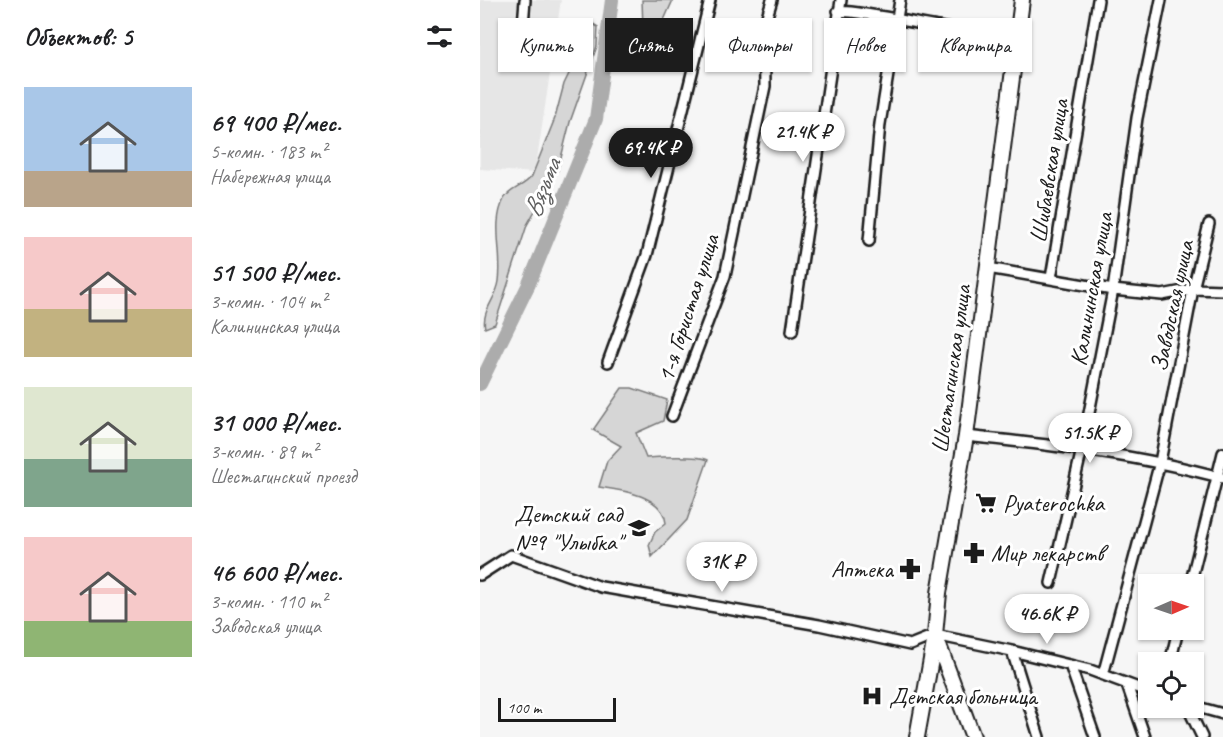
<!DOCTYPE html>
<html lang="ru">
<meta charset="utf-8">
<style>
body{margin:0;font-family:Caveat,sans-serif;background:#f6f6f6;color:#202124;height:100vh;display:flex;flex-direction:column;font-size:22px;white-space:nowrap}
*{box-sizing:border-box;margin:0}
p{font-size:20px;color:#757577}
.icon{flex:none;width:33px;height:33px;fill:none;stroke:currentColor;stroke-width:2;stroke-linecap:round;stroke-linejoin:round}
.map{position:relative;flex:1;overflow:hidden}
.sheet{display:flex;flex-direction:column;background:#fff;width:480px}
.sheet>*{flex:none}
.banner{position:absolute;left:18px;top:18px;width:570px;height:54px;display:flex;gap:12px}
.needle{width:39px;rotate:88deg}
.controls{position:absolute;left:658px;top:574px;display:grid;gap:12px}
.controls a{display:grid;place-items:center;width:66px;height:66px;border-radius:0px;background:#fff;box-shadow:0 2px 4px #0004;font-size:30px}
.scale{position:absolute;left:18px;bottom:15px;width:118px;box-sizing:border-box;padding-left:6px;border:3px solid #1c1c1c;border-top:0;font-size:16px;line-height:21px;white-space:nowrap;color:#1c1c1c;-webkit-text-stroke:4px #fff;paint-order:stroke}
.price{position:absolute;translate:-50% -51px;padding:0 14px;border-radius:21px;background:#fff;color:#222;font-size:20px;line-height:39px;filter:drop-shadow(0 2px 3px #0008)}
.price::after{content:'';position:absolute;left:50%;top:36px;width:18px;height:14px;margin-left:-9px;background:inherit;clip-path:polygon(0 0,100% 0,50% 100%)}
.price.active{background:#1c1c1c;color:#fff}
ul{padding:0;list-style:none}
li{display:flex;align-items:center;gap:18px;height:150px;padding:0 24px}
li span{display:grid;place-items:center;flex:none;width:168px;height:120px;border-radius:0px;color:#555}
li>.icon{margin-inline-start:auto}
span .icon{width:72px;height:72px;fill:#fffc;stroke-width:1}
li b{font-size:26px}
h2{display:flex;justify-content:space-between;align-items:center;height:72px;padding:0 24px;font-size:26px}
.tag{padding:0 21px;border-radius:0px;background:#fff;box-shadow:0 2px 4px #0004;font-size:21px;line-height:54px}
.tag.active{background:#1c1c1c;color:#fff}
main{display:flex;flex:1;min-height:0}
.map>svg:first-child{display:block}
.built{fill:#e6e6e6}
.green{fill:#d6d6d6;stroke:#797979;stroke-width:1.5}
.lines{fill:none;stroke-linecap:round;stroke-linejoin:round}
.river{stroke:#acacac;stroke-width:14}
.street-casing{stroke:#1c1c1c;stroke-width:14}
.secondary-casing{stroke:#1c1c1c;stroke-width:18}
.street{stroke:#fff;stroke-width:9}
.secondary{stroke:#fff;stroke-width:14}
.labels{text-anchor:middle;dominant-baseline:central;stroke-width:6;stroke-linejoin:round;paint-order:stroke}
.street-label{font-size:24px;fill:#1c1c1c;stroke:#fff}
.poi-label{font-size:24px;fill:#1c1c1c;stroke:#fff;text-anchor:start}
.water-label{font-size:26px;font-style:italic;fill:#5d5d5d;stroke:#fff}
</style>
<main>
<section class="sheet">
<h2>Объектов: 5<svg class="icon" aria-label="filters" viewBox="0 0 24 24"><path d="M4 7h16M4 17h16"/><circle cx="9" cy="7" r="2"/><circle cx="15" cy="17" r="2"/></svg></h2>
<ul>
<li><span style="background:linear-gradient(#a9c7e8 70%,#b9a48a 0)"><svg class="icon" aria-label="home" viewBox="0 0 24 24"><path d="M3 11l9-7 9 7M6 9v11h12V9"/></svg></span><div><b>69 400 ₽/мес.</b><p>5-комн. · 183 m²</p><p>Набережная улица</p></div></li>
<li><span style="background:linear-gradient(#f6c9c9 60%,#c2b280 0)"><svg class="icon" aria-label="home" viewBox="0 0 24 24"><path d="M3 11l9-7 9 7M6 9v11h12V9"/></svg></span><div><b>51 500 ₽/мес.</b><p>3-комн. · 104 m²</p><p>Калининская улица</p></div></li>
<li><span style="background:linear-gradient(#dfe7d0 60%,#7fa58c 0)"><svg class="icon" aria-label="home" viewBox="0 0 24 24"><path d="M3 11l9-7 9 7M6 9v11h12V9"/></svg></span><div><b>31 000 ₽/мес.</b><p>3-комн. · 89 m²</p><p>Шестагинский проезд</p></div></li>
<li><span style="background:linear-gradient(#f6c9c9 70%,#8fb573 0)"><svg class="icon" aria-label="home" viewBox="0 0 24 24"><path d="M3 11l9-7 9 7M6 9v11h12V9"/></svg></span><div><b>46 600 ₽/мес.</b><p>3-комн. · 110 m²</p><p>Заводская улица</p></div></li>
</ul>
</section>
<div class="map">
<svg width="743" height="737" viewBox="0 0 743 737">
<rect width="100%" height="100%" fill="#f6f6f6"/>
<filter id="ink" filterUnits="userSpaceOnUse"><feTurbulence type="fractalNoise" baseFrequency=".0167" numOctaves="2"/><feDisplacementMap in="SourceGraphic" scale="12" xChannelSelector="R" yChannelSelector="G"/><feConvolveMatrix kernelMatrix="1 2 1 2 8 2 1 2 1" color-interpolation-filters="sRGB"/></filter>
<g filter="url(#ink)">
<path class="built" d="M0,0h81l-26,173 -55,-4z"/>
<path class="green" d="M162,0h31l-13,29 -17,-1z
M113,24l5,3 -1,19 -27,76 -12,48 -31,55 -32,99 -10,4c-4,-17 12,-30 14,-47 4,-28 -8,-57 5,-82 6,-11 20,-12 28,-23l23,-58 9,-34z
M142,388h10l35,12 -4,21 -27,12 10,25c13,-1 52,-3 62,2l-21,60 -35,37 -3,-12 6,-13 11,-9c-3,-28 -45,-33 -67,-36l8,-26 14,-15 -28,-16z"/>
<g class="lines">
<path class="river" d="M0,384l48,-98 68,-167 16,-119"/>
<defs>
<path id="street" d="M358,11c40,2 79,14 119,19
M43,25l2,-25
M389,241l11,-117 20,-124
M508,268l125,22 49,5 31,-6 30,1
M571,278l47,-278
M312,331l49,-331
M128,362l39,-107 63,-255
M192,416l53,-140 40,-190 -1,-60 8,-26
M486,436c87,9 173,19 257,42
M0,575l31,-20 90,32 218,38 91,20 25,-10 77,16 78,19 59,22
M571,583l31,-134 31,-159 24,-172 24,-118
M710,585l33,-132
M532,651l27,86
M690,663l8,-33
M590,665l25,72
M623,675l57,-213 33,-173 16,-65
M647,685l18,52
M714,706l29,8
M708,708l14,29"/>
<path id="secondary" d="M437,737l18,-100
M493,737l-38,-102 4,-42 27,-157 56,-436"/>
</defs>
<use href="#street" class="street-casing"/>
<use href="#secondary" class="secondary-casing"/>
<use href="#street" class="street"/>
<use href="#secondary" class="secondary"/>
</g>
</g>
<defs>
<symbol id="supermarket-bare" viewBox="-9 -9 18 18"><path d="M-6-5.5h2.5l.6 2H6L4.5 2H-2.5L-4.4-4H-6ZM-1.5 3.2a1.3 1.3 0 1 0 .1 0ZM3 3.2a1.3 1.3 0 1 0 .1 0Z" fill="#1c1c1c" stroke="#fff" stroke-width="2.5" paint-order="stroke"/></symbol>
<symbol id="school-bare" viewBox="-9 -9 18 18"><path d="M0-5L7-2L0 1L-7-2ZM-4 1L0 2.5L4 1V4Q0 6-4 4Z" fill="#1c1c1c" stroke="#fff" stroke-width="2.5" paint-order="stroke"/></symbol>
<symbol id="pharmacy-bare" viewBox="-9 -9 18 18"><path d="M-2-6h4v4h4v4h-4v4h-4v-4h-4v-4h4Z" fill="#1c1c1c" stroke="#fff" stroke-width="2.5" paint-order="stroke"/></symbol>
<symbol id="hospital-bare" viewBox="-9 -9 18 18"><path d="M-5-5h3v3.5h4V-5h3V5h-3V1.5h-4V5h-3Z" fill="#1c1c1c" stroke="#fff" stroke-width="2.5" paint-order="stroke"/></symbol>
</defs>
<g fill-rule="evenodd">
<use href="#supermarket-bare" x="491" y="488" width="30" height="30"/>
<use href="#school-bare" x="144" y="513" width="30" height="30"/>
<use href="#pharmacy-bare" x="479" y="538" width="30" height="30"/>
<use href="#pharmacy-bare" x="415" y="554" width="30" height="30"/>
<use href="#hospital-bare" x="377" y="681" width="30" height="30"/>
</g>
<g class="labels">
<g class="street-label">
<text transform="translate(569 171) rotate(-81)">Шибаевская улица</text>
<text transform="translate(611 289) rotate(-80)">Калининская улица</text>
<text transform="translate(692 306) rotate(-78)">Заводская улица</text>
<text transform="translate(208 308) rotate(-72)">1-я Гористая улица</text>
<text transform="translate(471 369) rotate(-82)">Шестагинская улица</text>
</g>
<g class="poi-label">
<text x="523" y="503">Pyaterochka</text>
<text x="142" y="514" text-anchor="end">Детский сад<tspan x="142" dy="28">№9 "Улыбка"</tspan></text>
<text x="511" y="553">Мир лекарств</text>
<text x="413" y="569" text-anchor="end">Аптека</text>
<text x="409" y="696">Детская больница</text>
</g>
<g class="water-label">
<text transform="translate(62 188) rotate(-68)">Вязьма</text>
</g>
</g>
</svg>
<div class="controls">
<a><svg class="needle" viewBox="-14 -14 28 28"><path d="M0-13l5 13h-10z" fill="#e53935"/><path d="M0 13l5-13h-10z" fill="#757577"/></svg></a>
<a><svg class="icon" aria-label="locate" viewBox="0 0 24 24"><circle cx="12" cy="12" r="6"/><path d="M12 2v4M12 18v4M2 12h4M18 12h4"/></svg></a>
</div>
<div class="scale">100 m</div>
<b class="price" style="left:323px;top:163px">21.4K ₽</b>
<b class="price active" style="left:171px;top:179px">69.4K ₽</b>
<b class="price" style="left:610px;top:464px">51.5K ₽</b>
<b class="price" style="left:242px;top:593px">31K ₽</b>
<b class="price" style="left:567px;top:645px">46.6K ₽</b>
<div class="banner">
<a class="tag">Купить</a>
<a class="tag active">Снять</a>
<a class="tag">Фильтры</a>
<a class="tag">Новое</a>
<a class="tag">Квартира</a>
</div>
</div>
</main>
